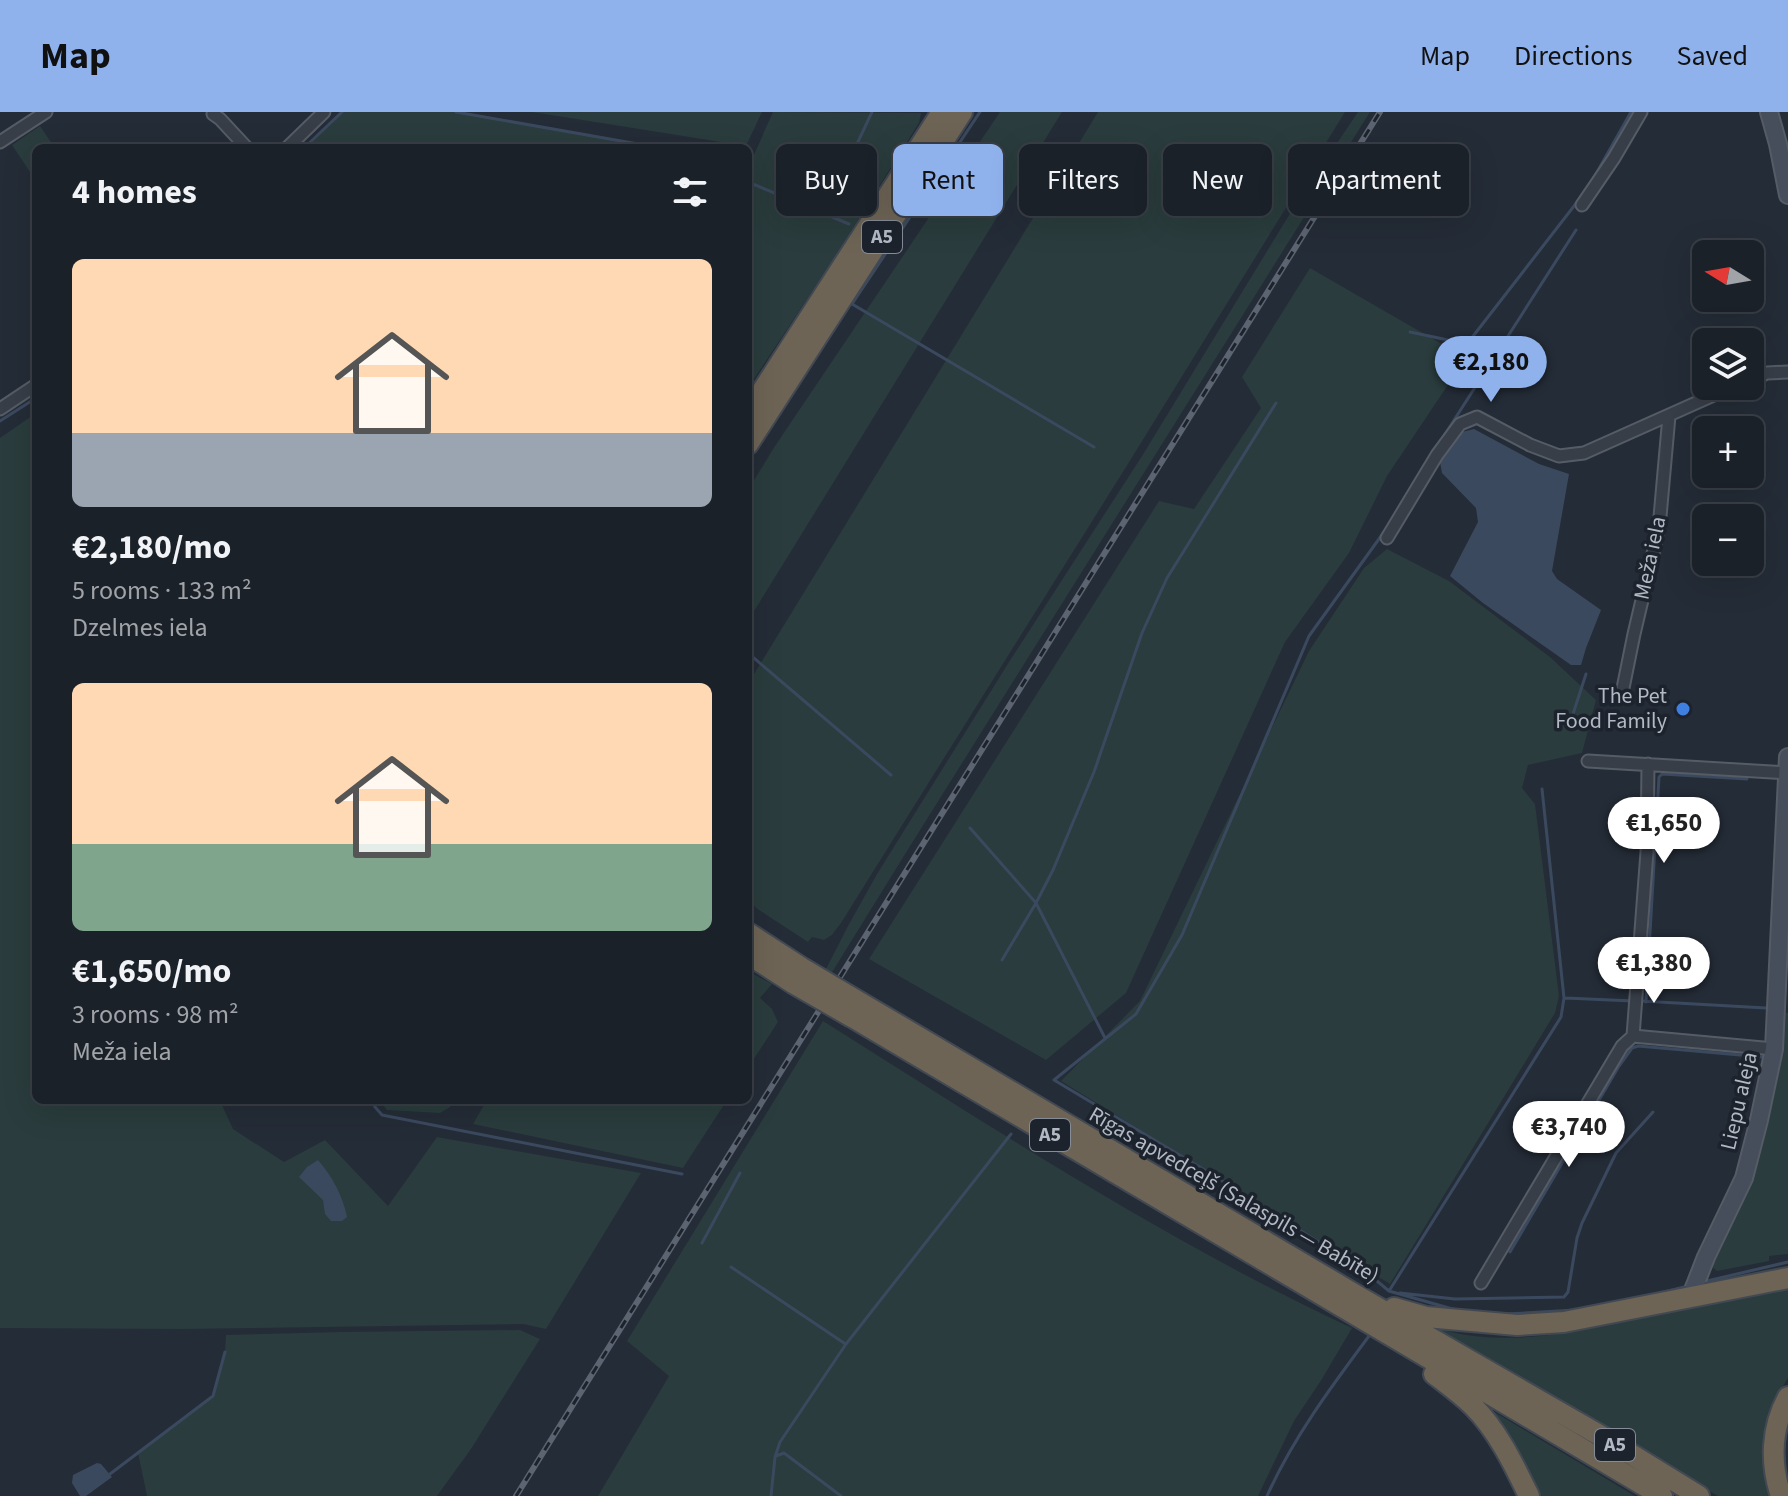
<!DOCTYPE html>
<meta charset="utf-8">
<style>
body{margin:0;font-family:"Source Sans 3",sans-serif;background:#242931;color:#f1f3f6;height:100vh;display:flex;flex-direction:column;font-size:30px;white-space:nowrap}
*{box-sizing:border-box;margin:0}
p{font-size:26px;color:#a0a3a8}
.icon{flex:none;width:44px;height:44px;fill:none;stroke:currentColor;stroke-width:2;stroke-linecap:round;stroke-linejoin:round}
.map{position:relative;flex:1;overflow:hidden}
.drawer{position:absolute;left:32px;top:32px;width:720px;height:960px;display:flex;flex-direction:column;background:#1b2129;border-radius:12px;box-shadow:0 8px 32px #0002,0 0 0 2px #393e46}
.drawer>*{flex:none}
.guide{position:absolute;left:776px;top:32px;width:760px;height:72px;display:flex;gap:16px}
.needle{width:52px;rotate:281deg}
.buttons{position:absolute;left:1692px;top:128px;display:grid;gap:16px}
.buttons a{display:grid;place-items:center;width:72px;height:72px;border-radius:12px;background:#1b2129;box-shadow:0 8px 32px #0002,0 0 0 2px #393e46;font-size:40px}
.price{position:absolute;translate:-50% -68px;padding:0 18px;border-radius:28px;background:#fff;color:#222;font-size:26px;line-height:52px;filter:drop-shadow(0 2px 4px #0008)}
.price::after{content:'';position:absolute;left:50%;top:48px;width:24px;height:18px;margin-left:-12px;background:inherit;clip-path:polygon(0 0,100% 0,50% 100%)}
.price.active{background:#8fb1ec;color:#111}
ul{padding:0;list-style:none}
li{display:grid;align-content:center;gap:16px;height:424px;padding:0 40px}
li span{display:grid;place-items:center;height:248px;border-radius:12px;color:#555}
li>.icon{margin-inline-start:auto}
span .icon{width:144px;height:144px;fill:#fffc;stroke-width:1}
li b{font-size:34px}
h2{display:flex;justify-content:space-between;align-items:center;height:96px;padding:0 40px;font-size:34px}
.tag{padding:0 28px;border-radius:12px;background:#1b2129;box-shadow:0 8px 32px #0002,0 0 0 2px #393e46;font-size:28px;line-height:72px}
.tag.active{background:#8fb1ec;color:#111}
header{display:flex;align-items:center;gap:48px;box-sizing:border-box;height:112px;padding:0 40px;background:#8fb1ec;color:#111}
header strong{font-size:38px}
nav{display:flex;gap:44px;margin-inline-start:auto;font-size:28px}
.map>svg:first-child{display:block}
.green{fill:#2a3c3d}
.water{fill:#3b495f}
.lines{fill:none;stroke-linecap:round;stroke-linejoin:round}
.stream{stroke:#3b495f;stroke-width:3}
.street-casing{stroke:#555c66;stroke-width:15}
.secondary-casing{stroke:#555c66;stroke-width:20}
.highway-casing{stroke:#424953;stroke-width:24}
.street{stroke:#373e48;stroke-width:11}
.secondary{stroke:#464d5b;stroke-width:16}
.highway{stroke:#6d6455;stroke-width:20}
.rail-casing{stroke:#5c6471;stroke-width:6}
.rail{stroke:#1d232d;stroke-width:3;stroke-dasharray:9;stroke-linecap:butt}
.highway-bridge-casing{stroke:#424953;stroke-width:24;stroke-linecap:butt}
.highway-bridge{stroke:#6d6455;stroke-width:20}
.shop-dot{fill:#3f7fe0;stroke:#1d232d;stroke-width:3}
.labels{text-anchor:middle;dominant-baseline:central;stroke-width:7;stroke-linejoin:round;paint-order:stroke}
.shield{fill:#1d232d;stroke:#858c97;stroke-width:2}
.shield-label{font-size:20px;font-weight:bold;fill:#b2b9c4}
.street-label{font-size:22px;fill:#b2b9c4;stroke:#1d232d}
.poi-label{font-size:22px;fill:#b2b9c4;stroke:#1d232d;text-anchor:end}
</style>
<header>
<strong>Map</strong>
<nav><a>Map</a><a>Directions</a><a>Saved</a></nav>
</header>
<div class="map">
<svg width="1788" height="1384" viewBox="0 0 1788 1384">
<rect width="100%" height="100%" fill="#242c37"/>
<path class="green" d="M342,0h114l205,36h-357z
M532,0h230l-16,34z
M773,0l148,1 -2,10 -92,146 -79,119v-228l4,-1z
M1000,0h62l-314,509v-131l27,-44z
M1098,0h247l-209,339 -295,472 -9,12 -8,5 -12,-3 -4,5 -49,-32 -11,-9v-217z
M1358,0h12l-463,739 -76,123 -6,-3 23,-45 29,-52 132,-212 133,-206 152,-249z
M40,14l15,22h-19v33l-24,-36z
M1310,156l156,90 -79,118 -38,77 -64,89 -159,351 -80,67 -177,-101 290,-458 35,8 67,-101 -19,-31z
M36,301v687h186l-1,3 12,26 51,33 41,-22 63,66 49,-69 204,36 -95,156 -23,-5 -343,5 -180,-1v-890z
M1387,437l62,32 101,76 46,43 -14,53 -54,12 -6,23 13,16 24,192 -4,17 -165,271 -329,-203 79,-80 169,-350 55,-83z
M748,859l24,13 -12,14 12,11 6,13 -30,46z
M1785,901h3v241l-19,2v5l-52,10 -5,-4c28,-57 50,-118 64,-180 5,-24 6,-50 9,-74z
M823,909c173,109 344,221 529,307l-30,51 -28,42 -36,75h-660l71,-120 -42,-35z
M379,988h75l-4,7 -10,6 -53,-3z
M487,988h240l-44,68 -210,-44z
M1788,1173v93l-8,13 -6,105h-56l-250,-148 -46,-25c75,30 160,8 235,-9 43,-9 87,-19 131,-29z
M520,1218l20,9 -69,110 -34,47h-290l-9,-43 75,-57 12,-44 1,-17 113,-3z
M1486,1295l149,89h-97z"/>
<path class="water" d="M1474,317l65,35 30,10 -17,97 5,8 44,31 -15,38 -5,17h-10l-88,-62 -33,-27 28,-54 -2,-14 -34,-35 -2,-11 22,-30z
M318,1048c14,16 25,36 29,57l-5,4h-11l-6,-7 -2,-14 -24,-23 8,-10z
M97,1351l4,1 11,13 -26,19h-6l-8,-13 1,-8z"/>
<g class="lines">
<path class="stream" d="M456,0l205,36
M980,0l-128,192 242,143
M304,36l38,-36
M748,70l101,42
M824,102l48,-102
M1410,220l57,12 121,-156 43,-76
M0,309l36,-23
M1440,330l136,-212
M1384,420l-75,104 -127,299 -46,79 -82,66 149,89 162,102 24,20 67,19
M748,541l143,122
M1573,602l13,-40
M970,716l66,75 69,135
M1002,848l34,-57 17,-33 41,-98 48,-139 25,-55 109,-175
M1565,886l68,3
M1641,889l125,7
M1646,890l13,-225 3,-3 85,5
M372,988l3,7 7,8 300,59
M702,1131l38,-70
M1510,1140l109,-186 13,-18 6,-2 125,11
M731,1155l113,76
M1707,1169l81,-19
M1389,1179l172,-274 3,-19 -22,-209
M1400,1181l55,6 109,-2 4,-5 9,-54 5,-15 34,-70 37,-41
M1657,1182l27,-7
M1507,1202l68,-4
M776,1344l8,-3 57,43
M110,1362l103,-78 12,-44
M771,1384l4,-39 5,-15 66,-98 165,-210
M1267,1384c26,-58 64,-109 102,-160"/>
<defs>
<path id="street" d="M213,2l7,5 27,29
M0,30l46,-30
M287,36l37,-36
M1582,93l32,-47 27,-46
M1750,268l17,-7 21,-1
M0,297l36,-24
M1387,426l50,-83 23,-31 17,-7 53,28 29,11 25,-3 150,-67
M1621,586l13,-64 25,-106 10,-112
M1588,649l200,12
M1648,652l-1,88 -14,184 141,13
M1481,1171l141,-237 11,-10"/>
<path id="secondary" d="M1769,0l9,32 10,51
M1690,1186l16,-41 38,-79 15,-58 15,-71 14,-292"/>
<path id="highway" d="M748,301l194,-301
M748,332l214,-332
M748,821l54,35
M748,842l45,29
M861,891l495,292 252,145 91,56
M852,905l810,479
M1394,1196l32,9 91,8 47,-3 224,-44
M1434,1262c13,10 27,20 39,32 25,25 41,59 56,90
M1781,1384c-11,-33 -10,-68 7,-99"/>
</defs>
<use href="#street" class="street-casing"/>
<use href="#secondary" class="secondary-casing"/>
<use href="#highway" class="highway-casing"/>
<use href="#street" class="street"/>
<use href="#secondary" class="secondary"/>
<use href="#highway" class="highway"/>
<defs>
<path id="rail" d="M516,1384l864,-1384"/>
</defs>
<use href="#rail" class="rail-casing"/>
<use href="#rail" class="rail"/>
<defs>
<path id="highway-bridge" d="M802,856l59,35
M793,871l59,34"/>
</defs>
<use href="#highway-bridge" class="highway-bridge-casing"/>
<use href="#highway-bridge" class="highway-bridge"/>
</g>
<circle class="shop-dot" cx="1683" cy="597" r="8"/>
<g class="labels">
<g class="shield">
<rect x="862" y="109" width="40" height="32" rx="6"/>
<rect x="1030" y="1007" width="40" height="32" rx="6"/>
<rect x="1595" y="1317" width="40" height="32" rx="6"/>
</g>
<g class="shield-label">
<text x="882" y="125">A5</text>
<text x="1050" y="1023">A5</text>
<text x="1615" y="1333">A5</text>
</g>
<g class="street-label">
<text transform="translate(1650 446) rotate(-78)">Meža iela</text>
<text transform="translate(1739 989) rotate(-77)">Liepu aleja</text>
<text transform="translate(1234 1083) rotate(30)">Rīgas apvedceļš (Salaspils — Babīte)</text>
</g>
<g class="poi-label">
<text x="1667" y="584">The Pet<tspan x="1667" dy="25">Food Family</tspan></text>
</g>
</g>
</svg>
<div class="buttons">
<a><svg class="needle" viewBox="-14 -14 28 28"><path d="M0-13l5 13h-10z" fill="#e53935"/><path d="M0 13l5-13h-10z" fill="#a0a3a8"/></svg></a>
<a><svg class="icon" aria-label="layers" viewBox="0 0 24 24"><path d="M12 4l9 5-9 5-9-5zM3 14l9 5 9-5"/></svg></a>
<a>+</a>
<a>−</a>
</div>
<b class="price active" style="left:1491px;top:292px">€2,180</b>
<b class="price" style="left:1664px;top:753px">€1,650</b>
<b class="price" style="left:1654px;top:893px">€1,380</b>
<b class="price" style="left:1569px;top:1057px">€3,740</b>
<div class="guide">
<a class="tag">Buy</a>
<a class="tag active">Rent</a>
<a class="tag">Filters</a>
<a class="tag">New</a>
<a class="tag">Apartment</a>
</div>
<section class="drawer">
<h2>4 homes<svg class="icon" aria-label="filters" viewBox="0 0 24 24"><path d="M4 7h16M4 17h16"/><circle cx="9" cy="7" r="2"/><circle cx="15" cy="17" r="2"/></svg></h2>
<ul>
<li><span style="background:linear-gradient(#ffd9b3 70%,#9aa5b1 0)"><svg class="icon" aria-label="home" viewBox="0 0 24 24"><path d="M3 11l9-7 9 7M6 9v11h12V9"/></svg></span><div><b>€2,180/mo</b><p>5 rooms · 133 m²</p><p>Dzelmes iela</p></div></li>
<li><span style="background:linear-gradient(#ffd9b3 65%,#7fa58c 0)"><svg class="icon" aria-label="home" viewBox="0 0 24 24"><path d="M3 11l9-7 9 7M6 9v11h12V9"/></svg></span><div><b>€1,650/mo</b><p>3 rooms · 98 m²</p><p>Meža iela</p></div></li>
</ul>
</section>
</div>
